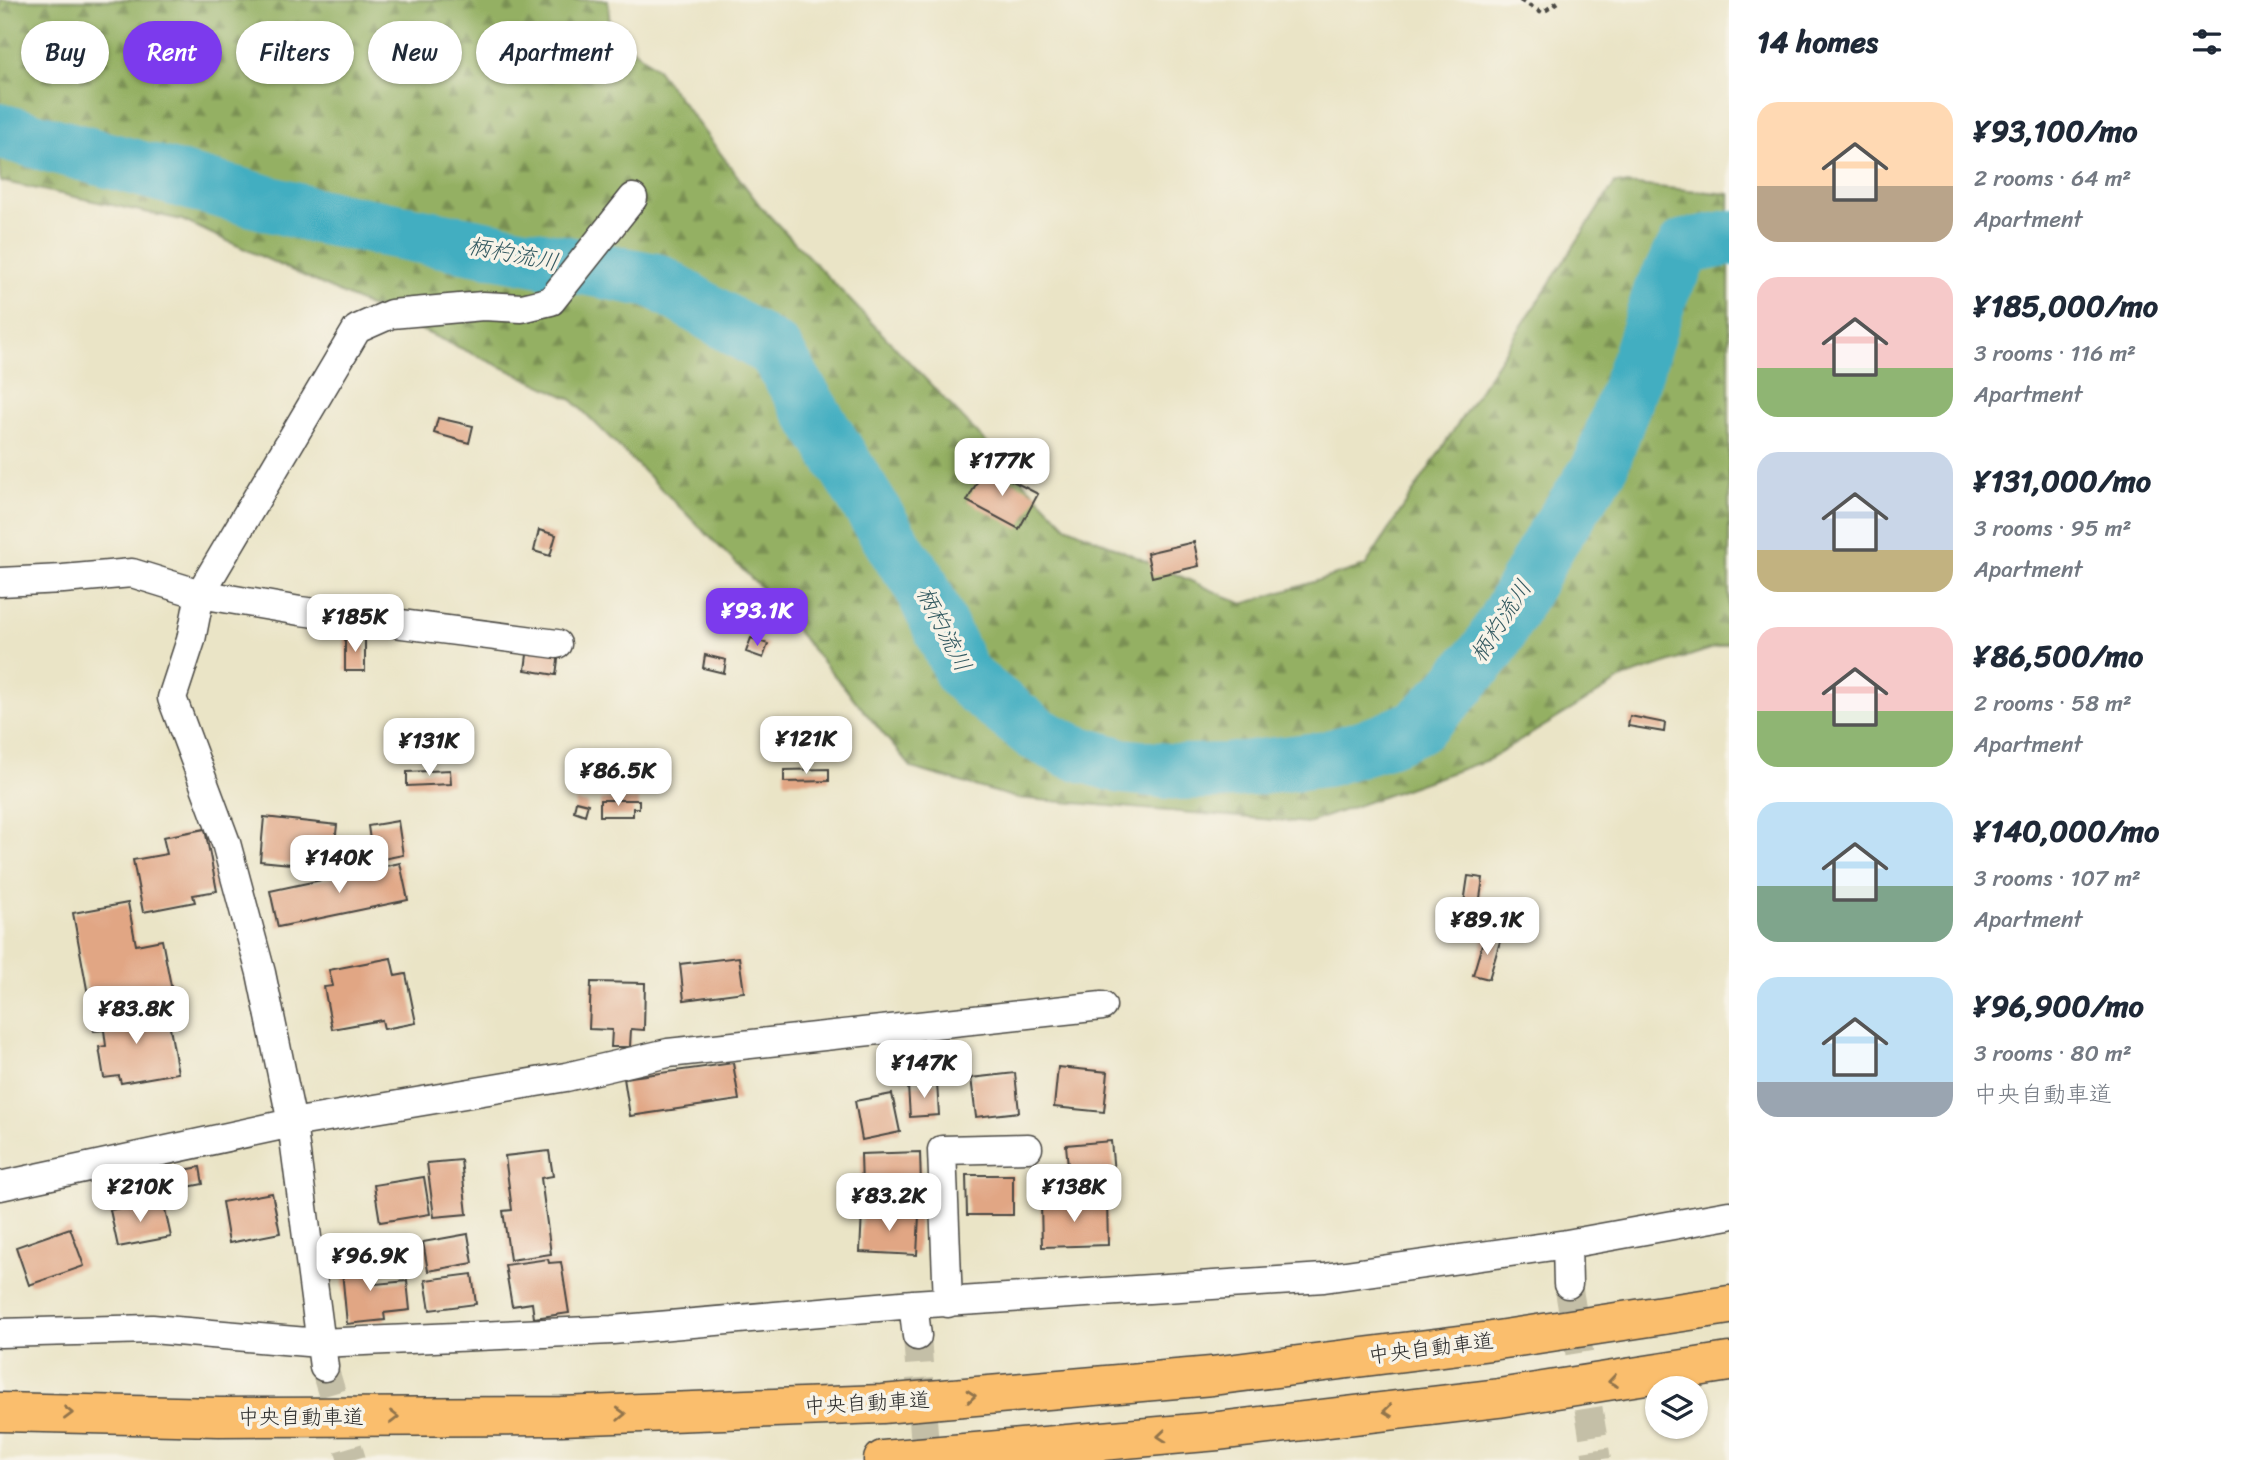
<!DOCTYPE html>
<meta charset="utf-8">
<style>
body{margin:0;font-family:Sriracha,"Klee One",sans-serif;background:#f6f6f7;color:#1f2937;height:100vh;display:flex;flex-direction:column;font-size:26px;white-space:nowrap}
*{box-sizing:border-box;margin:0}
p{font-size:23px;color:#747a83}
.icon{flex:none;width:38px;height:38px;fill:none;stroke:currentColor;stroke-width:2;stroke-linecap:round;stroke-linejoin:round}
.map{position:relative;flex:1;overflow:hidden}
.details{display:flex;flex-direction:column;background:#fff;width:525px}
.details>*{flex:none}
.top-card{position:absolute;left:21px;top:21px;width:665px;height:63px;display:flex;gap:14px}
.fabs{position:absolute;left:1645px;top:1376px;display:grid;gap:14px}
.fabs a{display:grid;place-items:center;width:63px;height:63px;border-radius:50%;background:#fff;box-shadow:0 2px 5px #0004;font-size:35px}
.price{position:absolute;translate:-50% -60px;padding:0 16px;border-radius:14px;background:#fff;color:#222;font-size:23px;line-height:46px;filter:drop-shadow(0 2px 4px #0008)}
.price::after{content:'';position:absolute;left:50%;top:42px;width:21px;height:16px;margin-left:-10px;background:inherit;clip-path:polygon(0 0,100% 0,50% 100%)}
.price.selected{background:#7c3aed;color:#fff}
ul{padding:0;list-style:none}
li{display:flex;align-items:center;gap:21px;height:175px;padding:0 28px}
li span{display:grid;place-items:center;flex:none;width:196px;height:140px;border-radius:21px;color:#555}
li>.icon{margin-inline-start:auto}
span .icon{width:84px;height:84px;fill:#fffc;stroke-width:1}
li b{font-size:30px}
h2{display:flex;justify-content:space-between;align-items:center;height:84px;padding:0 28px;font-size:30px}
.pill{padding:0 24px;border-radius:32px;background:#fff;box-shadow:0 2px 5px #0004;font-size:24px;line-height:63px}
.pill.selected{background:#7c3aed;color:#fff}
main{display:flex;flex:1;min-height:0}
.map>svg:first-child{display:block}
.forest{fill:url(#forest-firs);stroke:#606e47;stroke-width:2}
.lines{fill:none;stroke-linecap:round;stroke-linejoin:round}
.river{stroke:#42aec1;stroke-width:56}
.building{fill:#e1a684}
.street-tunnel{stroke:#c4bfa7;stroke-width:28;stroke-dasharray:28 14;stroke-linecap:butt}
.street-casing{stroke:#484742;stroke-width:31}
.highway-casing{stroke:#484742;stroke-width:41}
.path{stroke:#484742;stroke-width:4.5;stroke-dasharray:5 5;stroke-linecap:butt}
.street{stroke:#fff;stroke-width:28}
.highway{stroke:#fabe6d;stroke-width:38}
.oneway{stroke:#92744c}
.labels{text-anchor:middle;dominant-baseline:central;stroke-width:7;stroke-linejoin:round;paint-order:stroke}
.street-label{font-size:21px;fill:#2b2b2b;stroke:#f7f3e8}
.water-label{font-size:23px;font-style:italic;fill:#335960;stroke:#f7f3e8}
</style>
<main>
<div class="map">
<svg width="1729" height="1460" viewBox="0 0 1729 1460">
<defs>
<pattern id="forest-firs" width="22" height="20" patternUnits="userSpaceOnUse" patternTransform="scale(1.75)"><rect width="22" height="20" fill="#94b063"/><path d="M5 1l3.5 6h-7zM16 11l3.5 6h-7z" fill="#798f52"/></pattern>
</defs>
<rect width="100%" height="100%" fill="#f7f3e8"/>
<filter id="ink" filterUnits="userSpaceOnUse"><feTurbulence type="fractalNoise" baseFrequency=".0143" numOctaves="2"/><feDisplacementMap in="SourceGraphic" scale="14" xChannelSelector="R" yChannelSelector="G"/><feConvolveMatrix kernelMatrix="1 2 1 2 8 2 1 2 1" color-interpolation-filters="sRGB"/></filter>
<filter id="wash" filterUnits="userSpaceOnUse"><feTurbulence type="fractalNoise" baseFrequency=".00686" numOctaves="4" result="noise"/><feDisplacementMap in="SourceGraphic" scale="28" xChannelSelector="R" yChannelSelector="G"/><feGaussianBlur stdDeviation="1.57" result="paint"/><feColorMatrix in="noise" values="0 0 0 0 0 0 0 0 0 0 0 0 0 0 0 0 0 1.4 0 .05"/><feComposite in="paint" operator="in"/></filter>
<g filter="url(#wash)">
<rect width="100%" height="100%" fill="#eae4c6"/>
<path class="forest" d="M0,0h608l2,30 46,38 105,139 305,319 177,78 122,-38 250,-383 114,11v449l-104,34 -135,82 -182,64 -292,-25 -104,-30 -152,-181 -189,-188 -389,-179 -182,-39z"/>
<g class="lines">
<path class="river" d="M0,131l312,84 344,66 119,70 127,207 15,19 45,96 11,11 62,49 36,18 51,15 56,6 48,-1 100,-12 58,-18 34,-15 34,-34 37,-43 62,-109 49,-73 36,-98 25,-77 24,-45 44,-9"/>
</g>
<g id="blocks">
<path class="building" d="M438,418l35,8 -4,17 -35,-10z
M985,467l53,27 -19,35 -52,-28z
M539,530l17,5 -6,21 -16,-5z
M1194,542l5,24 -47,11 -5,-24z
M345,638h20v33h-20z
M751,638l17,6 -5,14 -17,-6z
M528,647l31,5 -3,23 -31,-5z
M705,655l21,5 -2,13 -21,-5z
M1630,716l35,7 -1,9 -36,-6z
M829,769v12l-45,1v-12z
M450,770l1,14 -44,2v-14z
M600,800h39v8h-6v8h-33z
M576,801l12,3 -3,11 -11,-4z
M264,817l73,8 -5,43 -72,-7z
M398,821l5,34 -30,6 -5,-35z
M205,829l12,62 -24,4 2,7 -52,10 -10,-52 34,-6 -4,-17z
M400,863l8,37 -130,27 -8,-36z
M1468,876l15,2 -5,34 -15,-2z
M128,903l8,42 26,-5 11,56 -82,15 -18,-98z
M1485,934l16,4 -12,41 -16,-4z
M739,957l5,35 -60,8 -4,-36z
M391,958l4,18 11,-2 10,49 -32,6 -2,-9 -50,9 -8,-42 9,-1 -4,-16z
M591,982l54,1 -1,47 -13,-1 -1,18h-19l1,-17 -23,-1z
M125,1010l2,8 40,-7 11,62 -57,10 -2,-7 -15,2 -5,-31 7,-1 -2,-16 -10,1 -3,-15z
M733,1063l6,37 -109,16 -6,-38z
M1058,1067l50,5 -4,40 -50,-5z
M1015,1073l4,39 -43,5 -5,-39z
M937,1083l2,32 -29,2 -2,-31z
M892,1094l8,38 -38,8 -7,-39z
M1111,1141l4,42 -45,4 -4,-42z
M549,1151l4,25 -12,2 10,76 -41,6 -7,-49 9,-1 -7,-54z
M920,1152l1,34 -59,1 -1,-33z
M461,1160l6,54 -33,3 -7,-54z
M200,1167l3,17 -57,11 -3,-17z
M966,1175h47v40h-46z
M424,1177l6,37 -50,8 -6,-37z
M272,1193l8,40 -51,10 -7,-41z
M163,1200l8,37 -53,10 -8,-37z
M1107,1201l1,44 -66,2 -1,-44z
M862,1212l57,3 -2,40 -57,-3z
M70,1228l14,38 -55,19 -13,-38z
M468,1234l5,29 -45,8 -5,-29z
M374,1257l2,27 31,-3 3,29 -26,3 1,7 -38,4 -6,-64z
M548,1259l1,4 12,-1 8,51 -35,5 -2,-15 -20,3 -7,-41z
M472,1274l4,30 -46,6 -5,-30z"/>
</g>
</g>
<g filter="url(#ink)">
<use href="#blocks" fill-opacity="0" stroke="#484742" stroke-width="2"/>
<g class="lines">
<path class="street-tunnel" d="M1568,1284l29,176
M917,1336l9,124
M324,1367l28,93"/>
<defs>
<path id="street" d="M0,582l63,-3 69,-6 68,21 100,17 257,33
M0,1186l292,-63 274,-46 102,-24 434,-47
M1567,1244l1,40
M948,1303l-6,-153 86,-2
M913,1304l4,32
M0,1333l152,-4 167,14 293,-13 301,-26 411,-26 243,-34 162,-29
M324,1367l-32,-244 -31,-150 -35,-130 -54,-145 19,-58 9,-46 157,-265 34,-15 92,-8 39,2 29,-7 82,-103"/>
<path id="highway" d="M0,1412l219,5 342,-1 321,-12 330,-28 279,-35 238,-36
M883,1460l335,-29 281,-33 230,-36"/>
</defs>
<use href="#street" class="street-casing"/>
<use href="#highway" class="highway-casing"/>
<path class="path" d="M1520,0l22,13 19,-13"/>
<use href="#street" class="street"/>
<use href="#highway" class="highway"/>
</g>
<defs><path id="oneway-chevron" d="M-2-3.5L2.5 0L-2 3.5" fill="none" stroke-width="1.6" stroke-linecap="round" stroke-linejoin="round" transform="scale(1.75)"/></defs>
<g class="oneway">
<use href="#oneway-chevron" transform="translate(1613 1381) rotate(171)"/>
<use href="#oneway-chevron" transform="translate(971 1396) rotate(-5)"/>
<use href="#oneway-chevron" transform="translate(1388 1411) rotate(173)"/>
<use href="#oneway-chevron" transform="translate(68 1413) rotate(1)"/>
<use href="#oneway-chevron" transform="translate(621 1414) rotate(-2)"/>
<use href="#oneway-chevron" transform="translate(394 1417)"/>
<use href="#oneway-chevron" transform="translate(1162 1436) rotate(175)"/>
</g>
</g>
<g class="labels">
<g class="street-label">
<text transform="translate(1431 1348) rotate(-7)">中央自動車道</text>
<text transform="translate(867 1403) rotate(-3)">中央自動車道</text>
<text x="301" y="1417">中央自動車道</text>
</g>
<g class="water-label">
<text transform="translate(513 254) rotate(11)">柄杓流川</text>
<text transform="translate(1501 621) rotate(-57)">柄杓流川</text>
<text transform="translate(944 629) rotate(63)">柄杓流川</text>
</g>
</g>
</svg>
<div class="fabs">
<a><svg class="icon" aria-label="layers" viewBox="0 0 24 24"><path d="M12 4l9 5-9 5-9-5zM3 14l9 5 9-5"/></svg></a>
</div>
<b class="price" style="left:1002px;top:498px">¥177K</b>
<b class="price selected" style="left:757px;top:648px">¥93.1K</b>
<b class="price" style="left:355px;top:654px">¥185K</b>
<b class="price" style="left:806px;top:776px">¥121K</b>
<b class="price" style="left:429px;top:778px">¥131K</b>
<b class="price" style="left:618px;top:808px">¥86.5K</b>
<b class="price" style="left:339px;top:895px">¥140K</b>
<b class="price" style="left:1487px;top:957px">¥89.1K</b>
<b class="price" style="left:136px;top:1046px">¥83.8K</b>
<b class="price" style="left:924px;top:1100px">¥147K</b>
<b class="price" style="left:140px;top:1224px">¥210K</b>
<b class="price" style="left:1074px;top:1224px">¥138K</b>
<b class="price" style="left:889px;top:1233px">¥83.2K</b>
<b class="price" style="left:370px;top:1293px">¥96.9K</b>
<div class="top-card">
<a class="pill">Buy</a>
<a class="pill selected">Rent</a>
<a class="pill">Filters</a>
<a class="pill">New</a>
<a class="pill">Apartment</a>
</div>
</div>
<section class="details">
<h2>14 homes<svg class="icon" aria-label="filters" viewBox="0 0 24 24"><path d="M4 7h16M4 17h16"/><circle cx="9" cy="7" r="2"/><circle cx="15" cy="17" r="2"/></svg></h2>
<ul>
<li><span style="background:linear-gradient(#ffd9b3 60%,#b9a48a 0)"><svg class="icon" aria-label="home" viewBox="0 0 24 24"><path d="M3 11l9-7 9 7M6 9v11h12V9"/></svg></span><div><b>¥93,100/mo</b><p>2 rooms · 64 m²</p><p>Apartment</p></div></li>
<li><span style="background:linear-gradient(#f6c9c9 65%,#8fb573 0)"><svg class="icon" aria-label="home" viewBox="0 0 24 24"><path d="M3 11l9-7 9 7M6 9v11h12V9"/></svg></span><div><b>¥185,000/mo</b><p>3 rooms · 116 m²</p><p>Apartment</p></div></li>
<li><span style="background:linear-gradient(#c9d6e8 70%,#c2b280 0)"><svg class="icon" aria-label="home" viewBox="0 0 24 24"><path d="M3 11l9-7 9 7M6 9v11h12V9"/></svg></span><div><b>¥131,000/mo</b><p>3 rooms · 95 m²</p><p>Apartment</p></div></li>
<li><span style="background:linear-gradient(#f6c9c9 60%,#8fb573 0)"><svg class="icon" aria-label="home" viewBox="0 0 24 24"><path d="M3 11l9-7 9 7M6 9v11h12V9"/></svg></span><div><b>¥86,500/mo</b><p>2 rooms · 58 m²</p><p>Apartment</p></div></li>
<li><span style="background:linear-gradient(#bfe0f5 60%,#7fa58c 0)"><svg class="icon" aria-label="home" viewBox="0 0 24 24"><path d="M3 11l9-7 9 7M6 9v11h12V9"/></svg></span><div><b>¥140,000/mo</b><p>3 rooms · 107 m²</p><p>Apartment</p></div></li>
<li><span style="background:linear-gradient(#bfe0f5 75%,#9aa5b1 0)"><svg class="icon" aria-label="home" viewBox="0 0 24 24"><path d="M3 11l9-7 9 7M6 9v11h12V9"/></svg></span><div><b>¥96,900/mo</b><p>3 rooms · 80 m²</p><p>中央自動車道</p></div></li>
</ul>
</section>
</main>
